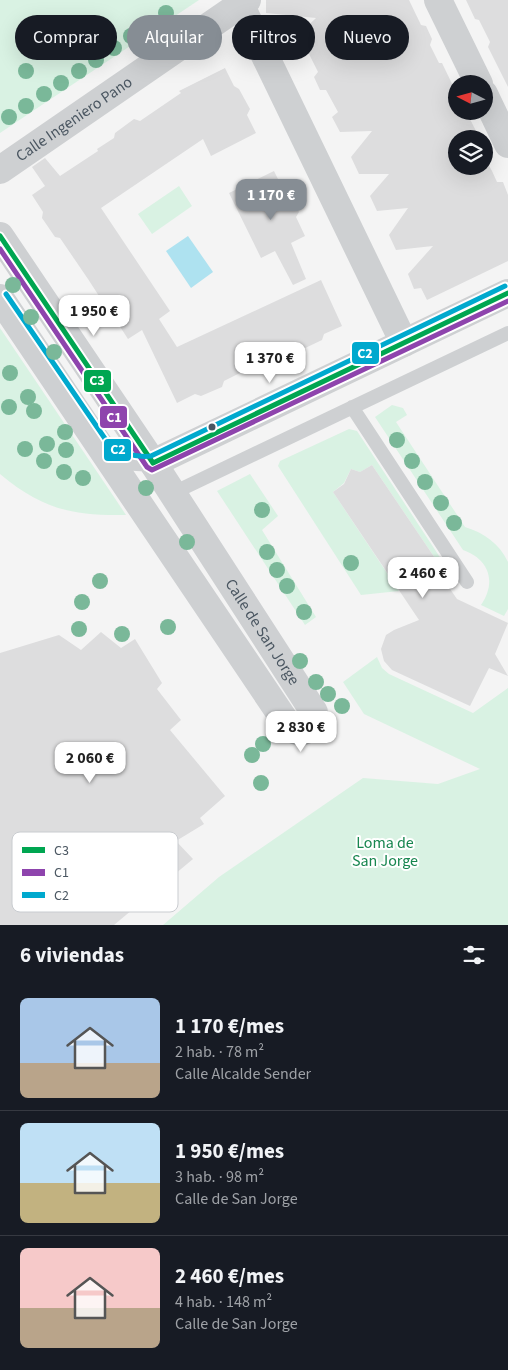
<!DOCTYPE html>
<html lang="es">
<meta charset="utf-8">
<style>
body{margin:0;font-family:"Source Sans 3",sans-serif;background:#20242c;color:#f1f3f6;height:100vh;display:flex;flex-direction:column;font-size:19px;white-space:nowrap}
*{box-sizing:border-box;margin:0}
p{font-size:16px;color:#9ea1a6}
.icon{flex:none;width:28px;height:28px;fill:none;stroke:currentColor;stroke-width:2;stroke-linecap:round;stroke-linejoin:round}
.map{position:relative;height:925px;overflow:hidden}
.details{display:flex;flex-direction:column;background:#171b24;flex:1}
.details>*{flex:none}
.guide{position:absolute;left:15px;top:15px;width:479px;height:45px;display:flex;gap:10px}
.needle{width:32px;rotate:276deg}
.buttons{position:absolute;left:448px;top:75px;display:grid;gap:10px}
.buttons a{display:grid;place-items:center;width:45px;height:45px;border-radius:50%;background:#171b24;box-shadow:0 5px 20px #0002;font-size:25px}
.price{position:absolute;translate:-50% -42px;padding:0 11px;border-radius:10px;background:#fff;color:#222;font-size:16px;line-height:32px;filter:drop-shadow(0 1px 2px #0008)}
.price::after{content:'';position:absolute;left:50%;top:30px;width:15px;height:11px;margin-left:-8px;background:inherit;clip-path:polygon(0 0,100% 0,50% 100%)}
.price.current{background:#868d94;color:#fff}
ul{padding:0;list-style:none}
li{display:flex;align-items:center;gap:15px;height:125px;padding:0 20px}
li+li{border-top:1px solid #363941}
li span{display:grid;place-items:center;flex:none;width:140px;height:100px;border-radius:8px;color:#555}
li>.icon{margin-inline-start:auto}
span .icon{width:60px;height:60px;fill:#fffc;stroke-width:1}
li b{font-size:21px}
h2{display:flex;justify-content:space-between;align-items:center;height:60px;padding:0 20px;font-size:21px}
.chip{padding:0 18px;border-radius:22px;background:#171b24;box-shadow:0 5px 20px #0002;font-size:18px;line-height:45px}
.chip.current{background:#868d94;color:#fff}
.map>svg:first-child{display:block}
.green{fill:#d9f2e3}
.water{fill:#aee2f0}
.building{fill:#ddddde}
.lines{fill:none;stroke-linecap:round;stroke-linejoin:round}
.service{stroke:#ced0d2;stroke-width:14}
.minor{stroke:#ced0d2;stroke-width:28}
.bus-1-casing{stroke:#fff;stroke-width:9}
.bus-2-casing{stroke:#fff;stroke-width:9}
.bus-3-casing{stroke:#fff;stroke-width:9}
.bus-1{stroke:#00a651;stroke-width:5}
.bus-2{stroke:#8e44ad;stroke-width:5}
.bus-3{stroke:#00a9ce;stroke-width:5}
.tree{fill:#7ab899}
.bus-dot{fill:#4a5661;stroke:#fff;stroke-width:2}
.labels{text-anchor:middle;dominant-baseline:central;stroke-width:4;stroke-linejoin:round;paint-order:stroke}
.street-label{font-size:16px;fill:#4a5661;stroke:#fff}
.park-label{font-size:16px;fill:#17864f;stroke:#fff}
.key{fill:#fff;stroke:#c9ccd0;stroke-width:1}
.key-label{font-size:14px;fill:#4a5661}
.line-badge{stroke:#fff;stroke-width:2}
.badge-label{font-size:14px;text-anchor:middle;font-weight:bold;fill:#fff}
</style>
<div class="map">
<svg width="508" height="925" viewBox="0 0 508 925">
<rect width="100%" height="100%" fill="#f4f4f4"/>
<path class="green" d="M0,0h199l-199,133z
M179,186l13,20 -40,28 -14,-20z
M0,328l114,169 12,18c-54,1 -84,-6 -126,-41z
M392,405l11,3 4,7 -11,7 69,105c19,6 34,16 43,35v47l-4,7 -23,-11c16,-23 8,-46 -18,-55l-88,-133z
M349,429l8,2 90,137 -4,2 -71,-105 -12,7 -9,-3 -7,14 -11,9 66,99 -38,4 -83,-129 2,-5z
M250,474l28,42 -16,14 54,87 -11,8 -88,-134z
M377,657l5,11 7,6 84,39 35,-25v237h-345l56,-48 144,-99 75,6 42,-15 -116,-55 -21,-32z"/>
<path class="water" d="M188,236l25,36 -22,16 -25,-37z"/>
<path class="building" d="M266,0h143l12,25 5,1 6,13 -2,6 9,18h3l14,29v19h10l14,28h-24v27h28v-20l5,11 -2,5 5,9 5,11h6l5,13v66l-81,39 -6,-12 -7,1 -6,-15 25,-28 -37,4 -7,-15 19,-27 -31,3 -7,-15 19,-22h-30l-8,-17 21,-26 -32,1 -8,-15 6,-5 -12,-22h-6l-6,-13 4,-5 -10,-20h-6l-7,-14 21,-20 -50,-5z
M466,0h42v87l-20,-40 2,-5 -11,-22 -4,-1z
M225,68l9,18 5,3 11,20 -3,6 9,18 -45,23 -8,-17 -102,69 69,103 -11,8 18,28 144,-67 21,46 -18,8 -2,6 -21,10 -5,-3 -19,9 -6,-14 -36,15 7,15 -18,9 -2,6 -21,9 -6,-2 -18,9 -35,-73 -14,9 -11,-17 -6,-1 -13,-19 1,-6 -11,-17 -28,-41 -5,-1 -13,-19 1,-6 -11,-17 13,-9 -13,-19 13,-9 15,18 38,-25 -1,-2 17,-11 1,-5 19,-14 6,2 41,-28 -2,-2z
M274,171l9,18 6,2 10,21 -3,5 9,19 -14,7 15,36 -13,6 -18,-34 -14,7 -32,-65z
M372,465l71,105 -4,3 18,26 51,24 -13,31 13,22 -19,-8 -19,38 -78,-36 -8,-9 -3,-12 5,-14 8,-5 25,-10 -86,-128 11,-8 7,-15 9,3z
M101,632l20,16 14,-9 27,44 -5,6 24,31 -11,10 55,66 -25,22 4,6 -28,17 17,18 -79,66h-114v-272l59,-18 22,15z"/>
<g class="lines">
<path class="service" d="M352,407l115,175
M112,456c13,8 26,10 41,7
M173,493l335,-160"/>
<g class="minor">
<path d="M438,0l41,84"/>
<path d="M240,4l164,339"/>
<path d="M484,94l24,50"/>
<path id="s1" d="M0,170l247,-170"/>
<path id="s2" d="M0,236l153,227 161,249v10c-5,10 -14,12 -24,6l-290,-430"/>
<path d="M153,463l355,-170"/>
</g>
<defs>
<path id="bus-1" d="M0,236l153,227
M153,463l355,-170"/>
<path id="bus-2" d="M0,249l147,218 5,3 356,-169"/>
<path id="bus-3" d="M6,294l102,149c13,10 26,15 43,13l354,-170"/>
</defs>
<use href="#bus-1" class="bus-1-casing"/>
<use href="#bus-2" class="bus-2-casing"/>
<use href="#bus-3" class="bus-3-casing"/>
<use href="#bus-1" class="bus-1"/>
<use href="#bus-2" class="bus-2"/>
<use href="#bus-3" class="bus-3"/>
</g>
<g class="tree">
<circle cx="166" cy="13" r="8"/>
<circle cx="148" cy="25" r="8"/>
<circle cx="131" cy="36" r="8"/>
<circle cx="65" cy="46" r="8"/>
<circle cx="114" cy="48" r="8"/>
<circle cx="96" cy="60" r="8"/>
<circle cx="26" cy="71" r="8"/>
<circle cx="79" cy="71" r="8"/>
<circle cx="61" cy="83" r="8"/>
<circle cx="44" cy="94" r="8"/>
<circle cx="26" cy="106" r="8"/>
<circle cx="9" cy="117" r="8"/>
<circle cx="13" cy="285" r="8"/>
<circle cx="31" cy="317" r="8"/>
<circle cx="54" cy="352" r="8"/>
<circle cx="10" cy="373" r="8"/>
<circle cx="28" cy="397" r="8"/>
<circle cx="9" cy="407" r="8"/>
<circle cx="34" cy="411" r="8"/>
<circle cx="65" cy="432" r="8"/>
<circle cx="397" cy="440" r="8"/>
<circle cx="47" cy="444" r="8"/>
<circle cx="25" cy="449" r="8"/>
<circle cx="66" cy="450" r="8"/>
<circle cx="44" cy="461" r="8"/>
<circle cx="412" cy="461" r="8"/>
<circle cx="64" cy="472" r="8"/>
<circle cx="83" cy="478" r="8"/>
<circle cx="425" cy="482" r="8"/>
<circle cx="146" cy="488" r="8"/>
<circle cx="441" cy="503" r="8"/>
<circle cx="262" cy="510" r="8"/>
<circle cx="454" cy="523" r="8"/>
<circle cx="187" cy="542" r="8"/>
<circle cx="267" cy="552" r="8"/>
<circle cx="351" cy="563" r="8"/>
<circle cx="277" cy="570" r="8"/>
<circle cx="100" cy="581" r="8"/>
<circle cx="287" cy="586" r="8"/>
<circle cx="82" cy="602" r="8"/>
<circle cx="304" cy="612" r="8"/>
<circle cx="168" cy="627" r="8"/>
<circle cx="79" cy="629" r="8"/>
<circle cx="122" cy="634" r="8"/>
<circle cx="300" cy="661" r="8"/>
<circle cx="316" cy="682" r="8"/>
<circle cx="328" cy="694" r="8"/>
<circle cx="342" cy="706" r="8"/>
<circle cx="263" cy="744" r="8"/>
<circle cx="252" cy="755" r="8"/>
<circle cx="261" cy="783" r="8"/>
</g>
<circle class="bus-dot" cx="212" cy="427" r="4.5"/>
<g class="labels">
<g class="street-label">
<text stroke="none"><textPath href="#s1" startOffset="90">Calle Ingeniero Pano</textPath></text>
<text stroke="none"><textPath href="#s2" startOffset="475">Calle de San Jorge</textPath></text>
</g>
<g class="park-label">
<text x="385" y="843">Loma de<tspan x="385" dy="18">San Jorge</tspan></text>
</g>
</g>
<rect x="12" y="832" width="166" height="80" rx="8" class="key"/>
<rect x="22" y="847" width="23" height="6" fill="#00a651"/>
<rect x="22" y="869" width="23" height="7" fill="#8e44ad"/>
<rect x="22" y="892" width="23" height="6" fill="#00a9ce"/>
<g class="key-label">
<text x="54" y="855">C3</text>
<text x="54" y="877">C1</text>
<text x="54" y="900">C2</text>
</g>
<g class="line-badge">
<rect x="351" y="341" width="29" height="24" rx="5" fill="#00a9ce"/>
<rect x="83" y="369" width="29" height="24" rx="5" fill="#00a651"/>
<rect x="99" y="405" width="29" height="24" rx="5" fill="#8e44ad"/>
<rect x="103" y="438" width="29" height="24" rx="5" fill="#00a9ce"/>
</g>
<g class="badge-label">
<text x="365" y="358">C2</text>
<text x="97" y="385">C3</text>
<text x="114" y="422">C1</text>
<text x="118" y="454">C2</text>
</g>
</svg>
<div class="buttons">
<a><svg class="needle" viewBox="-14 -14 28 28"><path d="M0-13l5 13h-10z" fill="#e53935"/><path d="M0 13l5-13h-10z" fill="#9ea1a6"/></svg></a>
<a><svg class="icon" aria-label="layers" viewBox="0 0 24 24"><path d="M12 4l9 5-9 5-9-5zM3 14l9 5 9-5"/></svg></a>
</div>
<b class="price current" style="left:271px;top:221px">1 170 €</b>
<b class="price" style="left:94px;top:337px">1 950 €</b>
<b class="price" style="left:270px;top:384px">1 370 €</b>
<b class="price" style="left:423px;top:599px">2 460 €</b>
<b class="price" style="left:301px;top:753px">2 830 €</b>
<b class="price" style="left:90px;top:784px">2 060 €</b>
<div class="guide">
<a class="chip">Comprar</a>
<a class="chip current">Alquilar</a>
<a class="chip">Filtros</a>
<a class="chip">Nuevo</a>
</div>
</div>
<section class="details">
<h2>6 viviendas<svg class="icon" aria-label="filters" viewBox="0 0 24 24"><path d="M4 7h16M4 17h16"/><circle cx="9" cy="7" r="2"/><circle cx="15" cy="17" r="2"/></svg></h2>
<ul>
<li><span style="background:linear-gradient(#a9c7e8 65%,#b9a48a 0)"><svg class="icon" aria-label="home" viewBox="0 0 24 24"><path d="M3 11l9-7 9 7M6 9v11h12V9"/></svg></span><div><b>1 170 €/mes</b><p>2 hab. · 78 m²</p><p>Calle Alcalde Sender</p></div></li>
<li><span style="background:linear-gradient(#bfe0f5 60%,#c2b280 0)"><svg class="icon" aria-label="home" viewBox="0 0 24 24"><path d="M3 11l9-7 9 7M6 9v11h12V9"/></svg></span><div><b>1 950 €/mes</b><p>3 hab. · 98 m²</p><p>Calle de San Jorge</p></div></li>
<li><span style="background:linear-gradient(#f6c9c9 60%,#b9a48a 0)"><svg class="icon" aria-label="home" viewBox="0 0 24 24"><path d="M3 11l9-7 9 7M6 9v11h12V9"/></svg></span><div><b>2 460 €/mes</b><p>4 hab. · 148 m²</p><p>Calle de San Jorge</p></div></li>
</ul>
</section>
